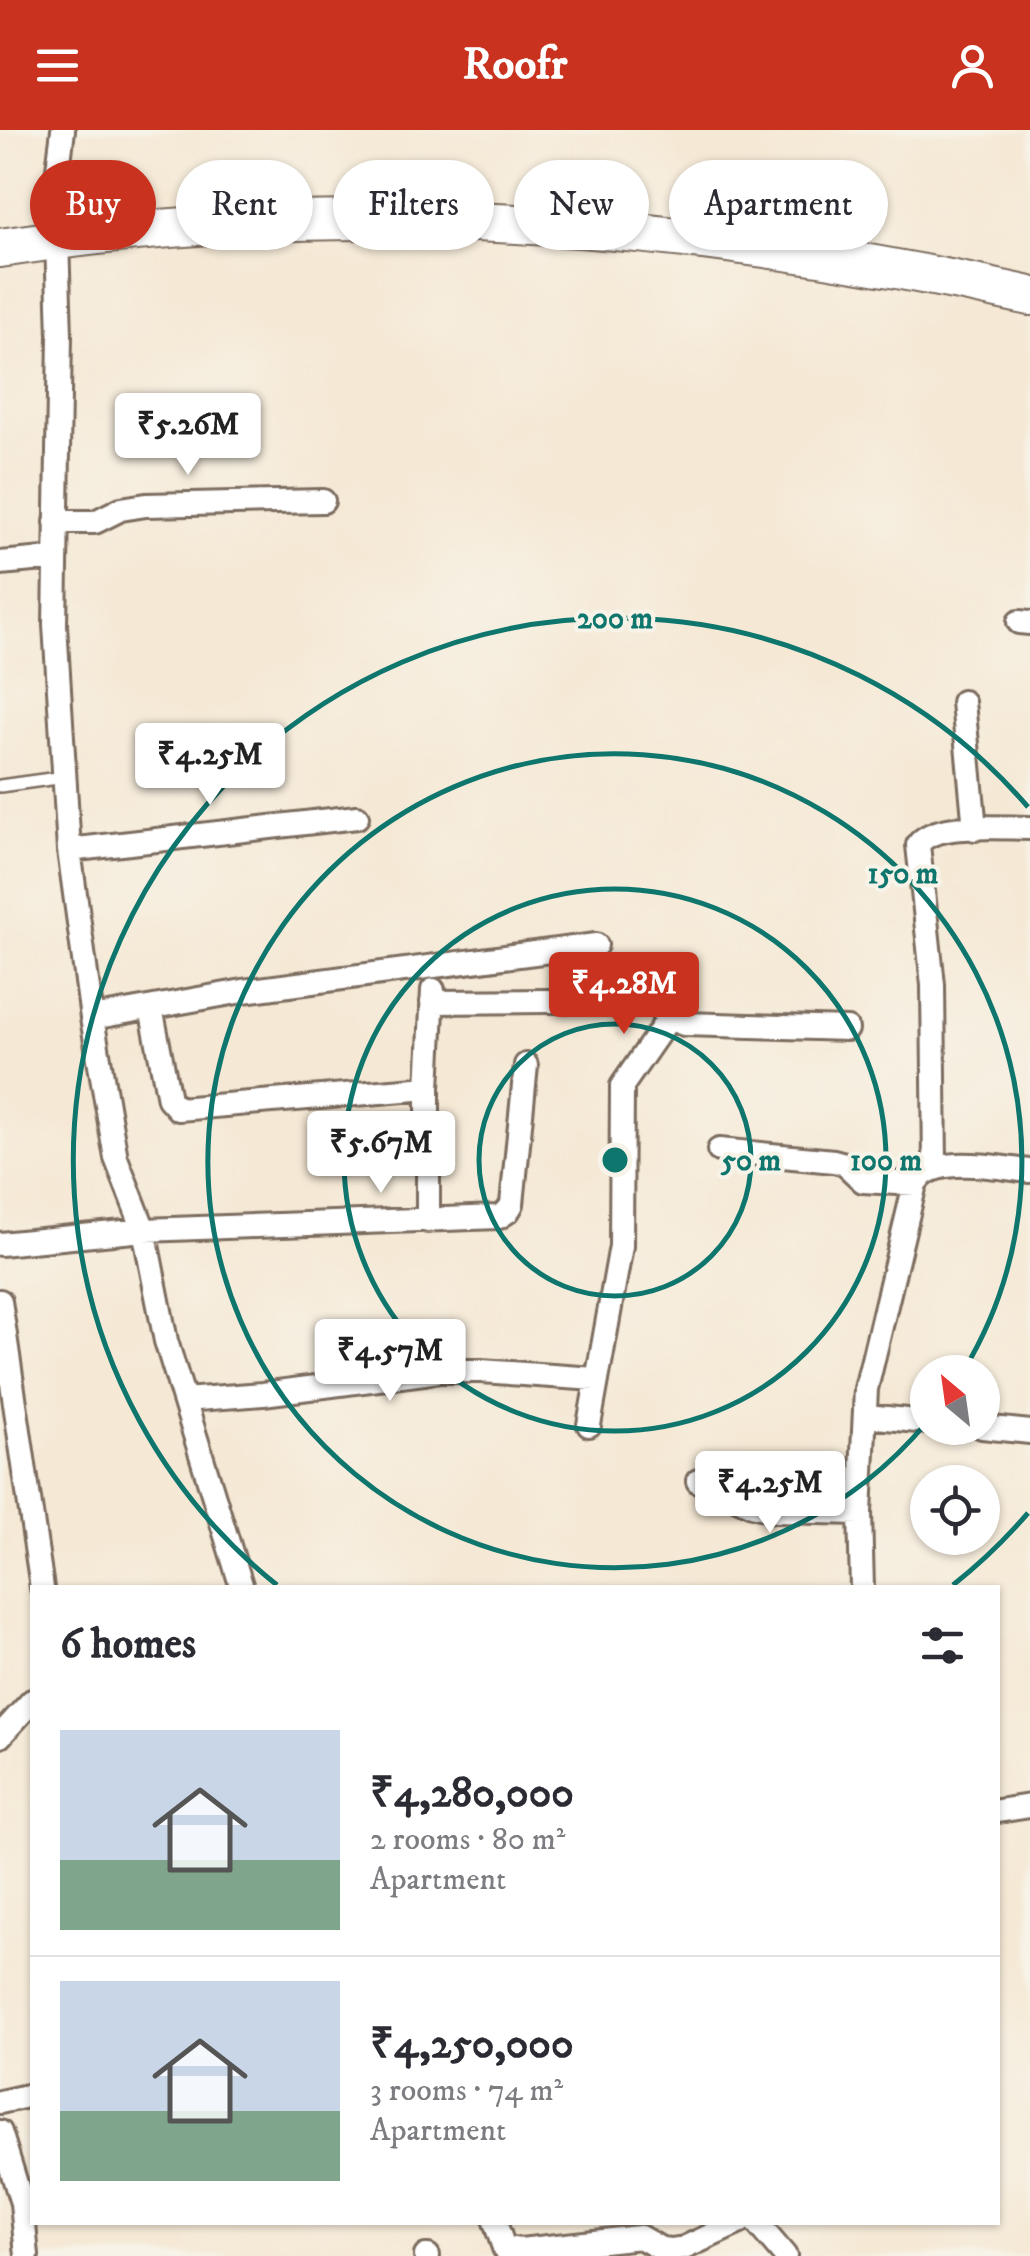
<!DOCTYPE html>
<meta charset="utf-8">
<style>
body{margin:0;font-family:"IM FELL DW Pica",serif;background:#f2f2f3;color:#2b2b33;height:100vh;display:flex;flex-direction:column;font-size:38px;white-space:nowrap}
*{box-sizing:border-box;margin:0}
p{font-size:32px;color:#7c7c81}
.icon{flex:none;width:55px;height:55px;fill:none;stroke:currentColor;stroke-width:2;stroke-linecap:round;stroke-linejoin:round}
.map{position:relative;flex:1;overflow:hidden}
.details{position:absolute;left:30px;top:1455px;width:970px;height:640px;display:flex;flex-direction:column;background:#fff;border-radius:0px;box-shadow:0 2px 8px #0004}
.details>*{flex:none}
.banner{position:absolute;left:30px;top:30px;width:970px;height:90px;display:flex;gap:20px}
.needle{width:65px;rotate:331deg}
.buttons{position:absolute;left:910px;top:1225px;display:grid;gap:20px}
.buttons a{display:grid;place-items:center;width:90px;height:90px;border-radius:50%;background:#fff;box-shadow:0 2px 8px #0004;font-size:50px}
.price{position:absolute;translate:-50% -85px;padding:0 22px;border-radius:10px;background:#fff;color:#222;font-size:32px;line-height:65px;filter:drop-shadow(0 2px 5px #0008)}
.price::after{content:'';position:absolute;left:50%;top:60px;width:30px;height:22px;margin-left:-15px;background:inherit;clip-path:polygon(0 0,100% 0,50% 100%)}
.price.current{background:#c8321e;color:#fff}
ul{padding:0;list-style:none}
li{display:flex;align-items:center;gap:30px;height:250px;padding:0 30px}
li+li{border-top:2px solid #e1e1e2}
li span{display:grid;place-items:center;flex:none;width:280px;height:200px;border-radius:0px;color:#555}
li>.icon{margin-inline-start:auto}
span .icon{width:120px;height:120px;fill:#fffc;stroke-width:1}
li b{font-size:42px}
h2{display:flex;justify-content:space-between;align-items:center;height:120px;padding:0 30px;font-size:42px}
.tag{padding:0 35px;border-radius:45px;background:#fff;box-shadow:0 2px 8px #0004;font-size:35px;line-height:90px}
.tag.current{background:#c8321e;color:#fff}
header{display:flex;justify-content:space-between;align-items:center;height:130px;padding:0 30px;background:#c8321e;color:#fff;font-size:45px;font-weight:700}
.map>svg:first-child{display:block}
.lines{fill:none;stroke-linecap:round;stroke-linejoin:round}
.service-casing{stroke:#7c6c5e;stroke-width:16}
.minor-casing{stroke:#7c6c5e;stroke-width:28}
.trunk-casing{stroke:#7c6c5e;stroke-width:42}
.service{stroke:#fff;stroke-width:11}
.minor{stroke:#fff;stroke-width:22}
.trunk{stroke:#fff;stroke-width:38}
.ring{fill:none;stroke:#0f766e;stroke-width:5}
.centre{fill:#0f766e;stroke:#f7f3e8;stroke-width:5}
.ring-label{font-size:30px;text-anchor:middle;font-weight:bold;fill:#0f766e;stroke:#f7f3e8;stroke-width:8;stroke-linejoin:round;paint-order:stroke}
</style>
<header><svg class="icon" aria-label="menu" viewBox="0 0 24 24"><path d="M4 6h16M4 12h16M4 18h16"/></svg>Roofr<svg class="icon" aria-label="person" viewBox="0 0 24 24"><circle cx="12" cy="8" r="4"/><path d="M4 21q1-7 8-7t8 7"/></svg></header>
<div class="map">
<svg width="1030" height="2126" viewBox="0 0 1030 2126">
<rect width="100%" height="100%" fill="#f7f3e8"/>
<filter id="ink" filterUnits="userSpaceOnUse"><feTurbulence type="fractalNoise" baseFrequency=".01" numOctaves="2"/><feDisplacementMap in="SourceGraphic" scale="20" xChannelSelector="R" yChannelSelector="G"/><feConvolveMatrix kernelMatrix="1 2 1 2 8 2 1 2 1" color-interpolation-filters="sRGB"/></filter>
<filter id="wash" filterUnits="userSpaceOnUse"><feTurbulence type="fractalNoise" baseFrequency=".0048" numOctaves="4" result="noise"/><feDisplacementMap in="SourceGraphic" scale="40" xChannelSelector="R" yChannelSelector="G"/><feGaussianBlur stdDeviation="2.25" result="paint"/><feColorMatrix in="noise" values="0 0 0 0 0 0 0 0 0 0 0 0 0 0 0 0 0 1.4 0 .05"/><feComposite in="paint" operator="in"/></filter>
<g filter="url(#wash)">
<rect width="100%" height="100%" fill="#f5e8d4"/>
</g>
<g filter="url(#ink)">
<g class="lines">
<defs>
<path id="service" d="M0,656l65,-9"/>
<path id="minor" d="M63,0l-10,79 4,30 3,97 -5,289 14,225 23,168 24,140 28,72 22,111 76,247
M56,392h39l26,-13 25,-4 177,-4
M0,433l56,-5
M1019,492l11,1
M963,572l12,127
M69,720l288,-33
M432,872l218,-2 19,18 15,6 163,5
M151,878l18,91 9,10 250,-21
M92,888l151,-27 353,-46
M719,1020l115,11 11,3 18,17 52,3
M935,1037l-2,-182 -15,-140c15,-24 84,-17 112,-17
M428,1091v-133l5,-98
M0,1114l144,-14 355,-13 9,-6 4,-7 14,-139
M0,1171l42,287
M184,1270l79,-6 176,-23h42l114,8
M866,1286l62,6
M589,1295l32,-179 1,-160 47,-68
M982,1297l48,5
M698,1351l54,24 24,6 84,2
M862,1458l-2,-75 6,-124 49,-205c16,-31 85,-16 115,-13
M0,1606l32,-35
M998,1681l32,-5
M0,1972l32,-7
M0,2002l22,71 5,53
M495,2092l9,26 16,2 120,-13 21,12 10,1 13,-2 56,-26
M756,2092l29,34
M426,2126h2"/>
<path id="trunk" d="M0,118c340,-53 695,-27 1030,48"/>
</defs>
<use href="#service" class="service-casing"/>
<use href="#minor" class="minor-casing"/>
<use href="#trunk" class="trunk-casing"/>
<use href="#service" class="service"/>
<use href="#minor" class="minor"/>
<use href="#trunk" class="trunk"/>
</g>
</g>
<g class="ring">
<circle cx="615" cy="1030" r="136"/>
<circle cx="615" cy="1030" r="271"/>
<path d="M927 1292A407 407 0 1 1 964 1240"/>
<path d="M1028 1383A543 543 0 0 1 953 1455M277 1455A543 543 0 1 1 1028 677"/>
</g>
<circle cx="615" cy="1030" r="15" class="centre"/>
<g class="ring-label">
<text x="615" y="498">200 m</text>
<text x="903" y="753">150 m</text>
<text x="751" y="1040">50 m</text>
<text x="886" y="1040">100 m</text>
</g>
</svg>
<div class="buttons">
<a><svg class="needle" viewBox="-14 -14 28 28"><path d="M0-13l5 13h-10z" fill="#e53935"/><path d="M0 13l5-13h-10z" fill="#7c7c81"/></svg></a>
<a><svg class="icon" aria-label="locate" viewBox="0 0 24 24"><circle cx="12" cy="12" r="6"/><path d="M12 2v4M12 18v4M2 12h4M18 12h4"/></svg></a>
</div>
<b class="price" style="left:188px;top:348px">₹5.26M</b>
<b class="price" style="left:210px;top:678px">₹4.25M</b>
<b class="price current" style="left:624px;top:907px">₹4.28M</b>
<b class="price" style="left:381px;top:1066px">₹5.67M</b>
<b class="price" style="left:390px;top:1274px">₹4.57M</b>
<b class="price" style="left:770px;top:1406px">₹4.25M</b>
<div class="banner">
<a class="tag current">Buy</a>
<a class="tag">Rent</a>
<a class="tag">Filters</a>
<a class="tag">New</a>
<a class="tag">Apartment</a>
</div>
<section class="details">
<h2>6 homes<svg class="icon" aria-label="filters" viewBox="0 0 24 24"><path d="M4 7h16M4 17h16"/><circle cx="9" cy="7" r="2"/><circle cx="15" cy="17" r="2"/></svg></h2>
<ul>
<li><span style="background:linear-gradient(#c9d6e8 65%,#7fa58c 0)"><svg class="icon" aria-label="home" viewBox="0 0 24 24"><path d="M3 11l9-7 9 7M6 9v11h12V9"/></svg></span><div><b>₹4,280,000</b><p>2 rooms · 80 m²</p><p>Apartment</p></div></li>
<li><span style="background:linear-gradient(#c9d6e8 65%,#7fa58c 0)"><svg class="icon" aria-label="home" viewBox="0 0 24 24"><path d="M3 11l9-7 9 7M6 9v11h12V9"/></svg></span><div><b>₹4,250,000</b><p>3 rooms · 74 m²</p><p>Apartment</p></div></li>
</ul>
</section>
</div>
